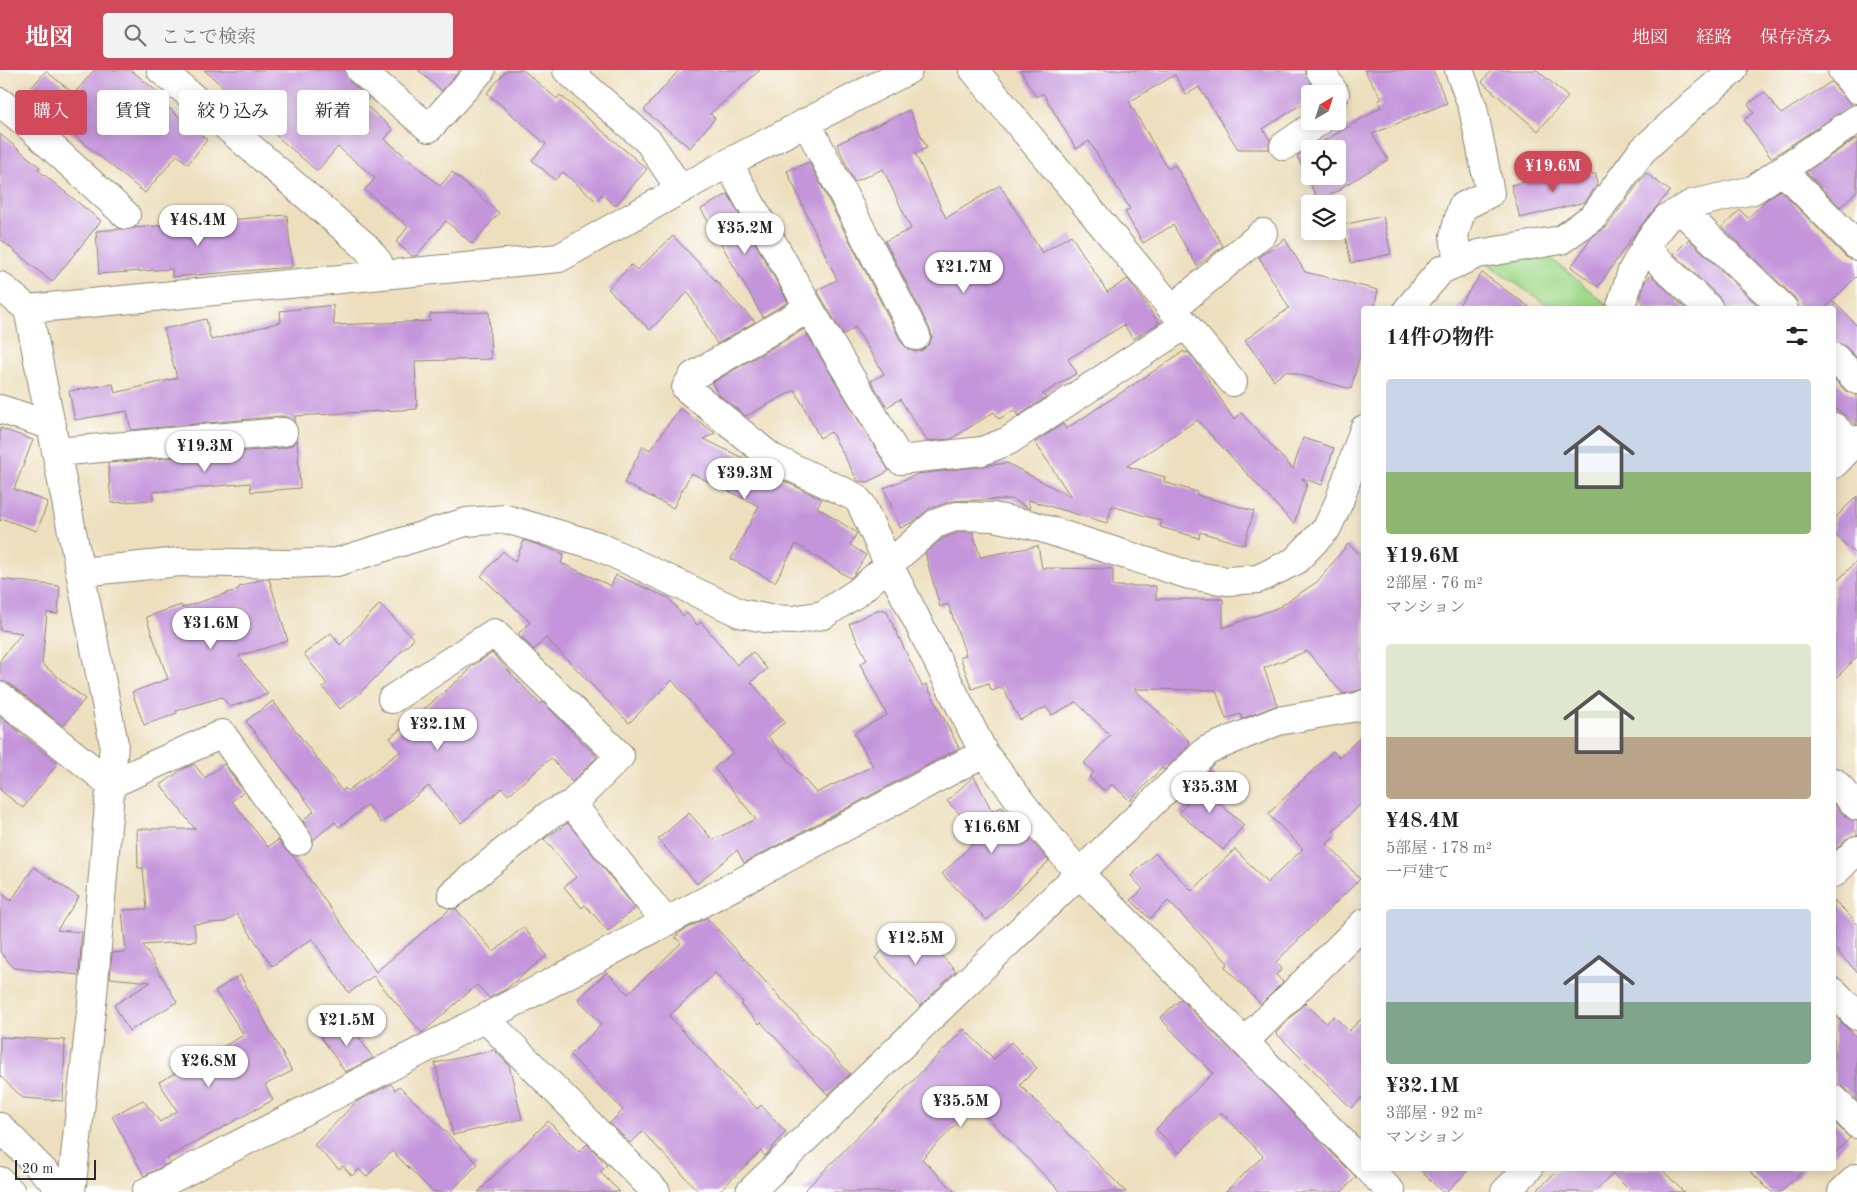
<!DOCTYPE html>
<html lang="ja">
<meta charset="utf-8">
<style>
body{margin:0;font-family:"Old Standard TT","Noto Serif JP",serif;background:#f2f2f2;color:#222;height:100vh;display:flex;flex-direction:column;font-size:19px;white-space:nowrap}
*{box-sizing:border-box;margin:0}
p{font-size:16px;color:#767676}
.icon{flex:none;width:28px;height:28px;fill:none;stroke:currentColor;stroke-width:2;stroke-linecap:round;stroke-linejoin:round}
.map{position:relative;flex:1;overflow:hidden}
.panel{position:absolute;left:1361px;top:236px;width:475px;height:865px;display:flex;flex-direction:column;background:#fff;border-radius:5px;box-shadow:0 2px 12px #0003}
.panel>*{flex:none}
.top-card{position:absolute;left:15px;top:20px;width:475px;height:45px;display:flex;gap:10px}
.needle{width:32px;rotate:39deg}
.tools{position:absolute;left:1301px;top:15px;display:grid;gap:10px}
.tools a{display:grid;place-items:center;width:45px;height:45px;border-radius:5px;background:#fff;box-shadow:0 2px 12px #0003;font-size:25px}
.scale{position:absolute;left:15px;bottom:12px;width:81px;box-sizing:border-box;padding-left:5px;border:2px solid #2b2b2b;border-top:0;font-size:14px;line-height:18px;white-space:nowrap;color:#2b2b2b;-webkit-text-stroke:4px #fff;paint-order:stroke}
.price{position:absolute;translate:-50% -42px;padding:0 11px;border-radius:18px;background:#fff;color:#222;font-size:16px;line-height:32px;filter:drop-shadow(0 1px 2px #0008)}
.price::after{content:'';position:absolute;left:50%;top:30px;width:15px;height:11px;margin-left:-8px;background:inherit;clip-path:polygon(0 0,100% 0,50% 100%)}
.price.current{background:#d1495b;color:#fff}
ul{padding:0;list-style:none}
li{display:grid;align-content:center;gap:10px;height:265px;padding:0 25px}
li span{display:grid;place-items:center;height:155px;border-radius:5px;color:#555}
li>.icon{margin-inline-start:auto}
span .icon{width:90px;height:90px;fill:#fffc;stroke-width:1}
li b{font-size:21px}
h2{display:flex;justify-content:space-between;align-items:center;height:60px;padding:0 25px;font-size:21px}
.tag{padding:0 18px;border-radius:5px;background:#fff;box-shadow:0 2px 12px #0003;font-size:18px;line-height:45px}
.tag.current{background:#d1495b;color:#fff}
header{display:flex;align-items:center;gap:30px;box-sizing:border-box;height:70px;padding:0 25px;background:#d1495b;color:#fff}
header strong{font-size:24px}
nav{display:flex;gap:28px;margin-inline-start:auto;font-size:18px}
.search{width:350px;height:45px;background:#f2f2f2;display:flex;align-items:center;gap:12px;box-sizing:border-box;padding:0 18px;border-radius:5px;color:#767676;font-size:19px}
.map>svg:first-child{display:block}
.green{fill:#a0d98b;stroke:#66825b}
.building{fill:#c495da}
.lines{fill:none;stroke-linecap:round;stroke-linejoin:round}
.minor-casing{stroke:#8c8574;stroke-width:30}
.minor{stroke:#fff;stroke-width:28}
</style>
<header>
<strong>地図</strong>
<div class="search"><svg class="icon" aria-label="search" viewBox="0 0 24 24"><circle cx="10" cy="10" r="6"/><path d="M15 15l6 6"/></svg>ここで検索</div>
<nav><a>地図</a><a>経路</a><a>保存済み</a></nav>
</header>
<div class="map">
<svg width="1857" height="1122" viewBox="0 0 1857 1122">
<rect width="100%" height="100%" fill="#fff"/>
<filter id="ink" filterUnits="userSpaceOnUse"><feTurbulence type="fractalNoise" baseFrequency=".02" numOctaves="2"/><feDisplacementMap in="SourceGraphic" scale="10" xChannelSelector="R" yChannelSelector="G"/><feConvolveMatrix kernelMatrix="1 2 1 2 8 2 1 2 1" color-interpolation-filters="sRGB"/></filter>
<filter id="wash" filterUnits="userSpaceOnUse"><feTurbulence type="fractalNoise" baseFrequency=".0096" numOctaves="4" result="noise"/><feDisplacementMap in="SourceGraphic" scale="20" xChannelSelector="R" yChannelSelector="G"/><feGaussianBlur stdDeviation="1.12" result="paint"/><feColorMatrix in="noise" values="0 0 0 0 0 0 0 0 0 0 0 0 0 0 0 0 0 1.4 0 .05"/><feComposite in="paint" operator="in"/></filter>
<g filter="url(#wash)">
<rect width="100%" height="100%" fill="#eddfbd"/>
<path class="green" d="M1545,183l61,51 -2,5h-51l-68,-47z"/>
<g id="blocks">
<path class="building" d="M94,0h37l36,30 -3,4 43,36 -19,24 -11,-9 -32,38 -85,-69 6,-7 -35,-29 15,-17 28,23z
M204,0h141l5,12 19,16 -5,6 29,25 -8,10 55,47 12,-14 47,41 -27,31 -26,-23 -30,35h-4l-16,-14 12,-15 -43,-37 10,-12 -37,-31 -21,24 -53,-46 2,-2z
M418,0h42l-18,21z
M507,0h16l34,29 3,-4 87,74 -32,37 -13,-12 -6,7 -33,-29 -8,8 -23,-20 14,-16 -59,-51z
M679,0h81l-50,44 5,4 -25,30 -46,-38z
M1020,0h284l12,24h-6v5l-47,30 7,11 -1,9h-31l-39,-62 -13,8 -11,-20 -46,27 39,67 7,-4 48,81 -26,20 -24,-41 -30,18 -18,-31 5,-3 -41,-68 -13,8 -33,-56 -7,4z
M1364,0h69l14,33 -75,31 16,26 -46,27v2l-24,11 -21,-44 13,-7v27h28v-27h-27l70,-42 -3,-6 4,-2z
M1492,0h45l31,27 -30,34 -56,-49z
M1831,12l21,23 -81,53 -27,-38 10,-7 -6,-9 17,-12 16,22z
M909,40l18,38 -12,5 31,65 54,-33 42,68 29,-18 36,57 21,-13 31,44 -26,16 -9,-14 -56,34 9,14 -34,21 3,4 -28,18 -4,-6 -15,9 -5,-7 -43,27 -24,2 -27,-42 -13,8 -16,-26 13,-7 -29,-47 -12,8 -26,-45 20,-10 -50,-109 22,-9 93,181 6,6 7,3 8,-2 6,-6 3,-7 -2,-8 -45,-88 26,-12 -28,-60 -29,13 -17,-38z
M0,64l40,33 -2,3 63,51 -49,61 -52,-43z
M1857,68v53l-17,16 -34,-35z
M1560,103l36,1 1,11 -12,17 -65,16 -9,-33z
M1646,103l24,18 -32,38 -40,58 -27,-20 22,-31 12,-9v2z
M1780,120l66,67 11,4v15l-33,33h-25l-4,-11 -73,-71 18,-17 8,8 18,-18z
M728,124l60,108 -25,15 -62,-108z
M287,145l5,52 -120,10v-8l-73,5 -3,-43z
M1383,146l8,38 -40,9 -8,-38z
M673,166l82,86 -38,22 -29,-52 -38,38 -42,-41 23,-24 6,5z
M1285,169l20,33 73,18 -4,19h-10v32l-13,48 -65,-18 -12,9 -29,-40 44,-32 -30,-51z
M1689,169l72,70h-37l-4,-11 -46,-44z
M1482,203l50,36h-76z
M1651,205l35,34h-37l-9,-10 5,-18z
M1834,232l23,24v32l-12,-12 -11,-4z
M333,235l1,20 96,-4v-7l59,-2 2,47 -76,2 2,48 -122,7v7l-6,-5 -7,-2 -151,14 -4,-19 -52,9 -6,-29 44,-7 2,9 62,-15 -13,-49 42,-10 5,21 70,-18 -1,-11z
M804,259l85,142 -21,11 -10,-1 -27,-49 -11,6 -25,-48 -49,26 -27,-21 -7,-12z
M1184,281l1,2 3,-1 8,9 38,59 7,-7 52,56 10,-31 31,10 -12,37 -20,-7 5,6 -13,40 -97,-104 -70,46 38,11 -1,5 33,10v3l57,16 -10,34 -44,-13 -1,6 -39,-11 2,-6 -50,-15 -5,17 -79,-23 2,9 -18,-10 -60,2 -23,8 -16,13 -13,6 -16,-40 34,-14 89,-11 64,34 -36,-55 28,-18 3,5z
M1834,309l12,12 11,4v30l-23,-18z
M680,338l35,25 -11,6 49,24 12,9 57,27 -5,8 40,26 -7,12 16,10 -13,21 -3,2 -54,-34 -21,38 -44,-23 28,-53 -68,-33 -18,35 -49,-25 19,-37 7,4z
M0,358l33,12 -19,49 34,13 -11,29 -34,-12 -3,2z
M297,369l3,49 -49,4 -1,-9 -97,9v8l-42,3 -3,-40 176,-15 8,-3z
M1857,426v60l-23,-23v-14z
M960,462h13l7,25 58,-11 4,22 71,1v17h43v13h67v29l56,-21 38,-25 31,-38 16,13v132l-21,5 -36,-43 -43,17 13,37 -35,14 -2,-5 -14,5 -10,-29 -82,-1 56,53v3l-26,25 -2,-2 -32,33 -18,-17 -7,7 -16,-14 5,-5 -10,-9 26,-28 -34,-33 -24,13 -6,-8 -26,13 -18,-33 -10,4 -4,-8 -16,6 -12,-32 6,-2 -18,-51 -8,3 -15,-54 18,-15z
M524,470l40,14 -3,9 50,23 5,-11 53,23 14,18 4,-3 10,12 4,-3 36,43 16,-13 14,17 -16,13 34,40 -17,14 48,57 57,-27 -19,-33 33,-18 -27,-51 7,-4 -18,-36 28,-14h9l36,76 4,-2 33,64 -215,115 -7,-13 -40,34 -39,-45 31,-26 24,27 43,-21 -42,-51 19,-16 -61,-72 -43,43 -83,-85 -12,12 -16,-16 12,-12 -49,-46 22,-25 12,11z
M1857,491v96l-23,23v-96z
M0,509l60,7 -2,28 -11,-1 -5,51 43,35 -22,27 -53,-42 -10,-3v-21l22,-27 -22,-3z
M262,509h7l19,62 -49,15 29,38 -38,13 -8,-10 -46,14 1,2 -12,5 -21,7 -12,-33 36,-13 -22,-62 35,-12 1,3 57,-19v-2z
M380,534l34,35 -56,56 -18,14 -17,-22 4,-3 -23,-30 27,-21 9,12z
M492,583l48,51 3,-2 54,55 -25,25 -21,-24 -43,37 -6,-7 -41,35 -32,-37 -48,37 -13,-18 -29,22 -4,-5 -22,18 -10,-19 11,-10 -68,-90 27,-20 69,90 3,-3 2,3 54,-40 -11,-13 79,-67 -1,-1 4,-4z
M0,646l57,48 -34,44 -23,-18z
M1364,664v67l-31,30 3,4 -9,9 33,35 -84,83 6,7 -6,6 7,7 -22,22 -36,-37 3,-4 -60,-62 -18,18 -19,-19 12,-11 -12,-13 24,-23 37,38 43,-42 32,34 36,-34 -35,-35 65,-63 6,6z
M194,694l11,14 19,-14 20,28 -12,9 36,46 10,-7 8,10 7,6 83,116 74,-63h6l38,43 29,-25 24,28 -41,34 -17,9 -12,-13 -55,48 -49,-57 -24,17 -37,-54 -40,27 -35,-52 -12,8 -31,2 2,17 -53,4 34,57 -48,29 -15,-26 37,-23 -41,-4 2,-25 14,-1 -4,-42 25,-1 -4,-41h-5l-1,-39h58l-34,-44 20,-15z
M1209,700l9,9 -13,12 39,34 -21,25 -44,-37 13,-16 -6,-5z
M974,706l18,35 10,-4 47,54 -62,59 -45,-46 39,-38 -34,-35z
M1834,734l12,13 11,4v14l-11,4 -12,12z
M568,753l67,85 -27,23 -23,-26 -3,3 -18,-21 12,-10 -32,-38z
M34,797l45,30 -22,33 25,2 -3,43 -65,-7 -14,-16v-60l11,9z
M1834,830l23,23v49l-23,-24z
M707,848l143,156 -22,21 -67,-73 -2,2 -18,-19 2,-3 -28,-29 -46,43 88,93 4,-4 25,27 -21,24 -4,-5 -43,41h-19l-56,-60 -13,11 -20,-20 13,-13 -53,-55 32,-31 -24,-25 29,-27 21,22 53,-51 -6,-6 7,-6z
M911,854l45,47 -36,35 -45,-48z
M240,905l52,96 -27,14 8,15 -106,58 2,5 -25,13 -32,-60 31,-16 17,22 17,-11 -18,-29 85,-47 -29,-44z
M1181,929l175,178 -14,15h-117l38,-36 -42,-44 -42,41 -23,-24 57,-56 -53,-55z
M1305,933l21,20 8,-7 15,15 15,-15v80l-13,12 -75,-75z
M1834,945l23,23v63l-12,-13 -11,-4z
M347,950l26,38 -28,14 -24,-35z
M964,959l30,30 17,-17 26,26 -17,17 106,107h-65l-86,-87 -53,54 33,33h-152z
M0,967l65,3 -2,61 -40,-3 -23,-22z
M494,980l15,15 13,54 -69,16 -18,-72z
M391,1014l4,6 4,-4 79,78 -28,28h-17l-41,-41 -26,26 -7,-8 -7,7 -9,-10 -4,3 -25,-24 42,-43z
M548,1051l31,31 8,-8 20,21 -7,7 20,20h-142z
M1834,1052l16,16 -16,16z
M1419,1099h51l-24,23h-4z
M1559,1099h102l23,23h-53l-18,-18 -19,18h-59z
M1748,1099h57l-24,23h-10z"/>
</g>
</g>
<g filter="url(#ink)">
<use href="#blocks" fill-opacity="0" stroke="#8c8574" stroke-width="1"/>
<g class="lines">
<defs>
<path id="minor" d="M161,0l205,177 12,15 5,12
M360,0l69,58 52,-58
M567,0l82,72 31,47
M974,0l259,312
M1320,0l15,24
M1842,0l15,19
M0,32l29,24 97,89
M806,52l110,214
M1284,76l36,-25
M728,93l81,145 91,152 82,-9 26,-10 177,-116
M1782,100l75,76
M1681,140l103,99
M1645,178l64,61
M1458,193l-4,-27 8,-29 28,-14 -17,-85 -14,-38
M0,216l28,23 86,435 -21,250 -22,198
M809,238l-116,68 -7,12 86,70 83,39 6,7 28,61 95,188 43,57 51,62 286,292
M28,239l531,-51 169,-95 180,-93
M1172,239l91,-76
M1408,239l33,-39 37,-16 83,-14 33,-24 48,-65 50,-46 41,-35
M1620,239l12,-38 18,-32 17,-21 25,-14 61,-14 104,-71
M1834,287l23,23
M0,339l52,17
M1834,357l18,17
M56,382l227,-20
M1834,394l23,-24
M81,502l99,-10 107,2 50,-2 129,-40 40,-3 92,27 142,67 29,6 24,1 30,-5 35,-23 77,-68 22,-8 36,1 39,8 157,50 38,6 31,-2 37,-18 32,-33 12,-26 25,-73
M0,626l111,88 111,-50 76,107
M392,629l102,-66 126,123 -48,48 94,118
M1834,712l23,24
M1834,803l23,-23
M452,824l97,-79 23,-11
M1834,922l23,24
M485,948l171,174
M1244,972l120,-119
M1834,1029l23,25
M0,1057l64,65
M1369,1099l22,23
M0,1111l11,11
M146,1122l339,-174 499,-265
M750,1122l457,-442 71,-29 79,-14 7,-3
M1505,1122l23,-23
M1842,1122l15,-14"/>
</defs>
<use href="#minor" class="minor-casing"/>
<use href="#minor" class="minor"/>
</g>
</g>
</svg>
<div class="tools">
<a><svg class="needle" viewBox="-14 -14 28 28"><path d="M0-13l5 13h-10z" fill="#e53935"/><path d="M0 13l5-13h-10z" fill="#767676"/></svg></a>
<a><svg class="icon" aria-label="locate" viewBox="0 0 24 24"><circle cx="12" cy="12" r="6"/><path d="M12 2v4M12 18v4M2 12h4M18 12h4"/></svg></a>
<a><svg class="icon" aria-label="layers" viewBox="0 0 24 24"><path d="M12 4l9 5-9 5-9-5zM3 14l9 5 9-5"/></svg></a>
</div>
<div class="scale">20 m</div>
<b class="price current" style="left:1553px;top:123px">¥19.6M</b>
<b class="price" style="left:198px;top:177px">¥48.4M</b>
<b class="price" style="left:745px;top:185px">¥35.2M</b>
<b class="price" style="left:964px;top:224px">¥21.7M</b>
<b class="price" style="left:205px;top:403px">¥19.3M</b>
<b class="price" style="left:745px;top:430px">¥39.3M</b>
<b class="price" style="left:211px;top:580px">¥31.6M</b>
<b class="price" style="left:438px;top:681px">¥32.1M</b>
<b class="price" style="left:1210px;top:744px">¥35.3M</b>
<b class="price" style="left:992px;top:784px">¥16.6M</b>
<b class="price" style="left:916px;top:895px">¥12.5M</b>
<b class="price" style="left:347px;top:977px">¥21.5M</b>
<b class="price" style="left:209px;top:1018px">¥26.8M</b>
<b class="price" style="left:961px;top:1058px">¥35.5M</b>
<div class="top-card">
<a class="tag current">購入</a>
<a class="tag">賃貸</a>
<a class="tag">絞り込み</a>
<a class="tag">新着</a>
</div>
<section class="panel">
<h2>14件の物件<svg class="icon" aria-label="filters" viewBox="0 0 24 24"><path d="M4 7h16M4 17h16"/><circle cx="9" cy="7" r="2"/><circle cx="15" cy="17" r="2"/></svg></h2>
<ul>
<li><span style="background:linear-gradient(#c9d6e8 60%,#8fb573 0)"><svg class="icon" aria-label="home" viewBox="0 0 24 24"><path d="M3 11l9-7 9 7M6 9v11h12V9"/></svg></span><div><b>¥19.6M</b><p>2部屋 · 76 m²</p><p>マンション</p></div></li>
<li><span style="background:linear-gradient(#dfe7d0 60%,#b9a48a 0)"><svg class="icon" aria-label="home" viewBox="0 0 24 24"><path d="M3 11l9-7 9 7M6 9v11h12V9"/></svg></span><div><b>¥48.4M</b><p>5部屋 · 178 m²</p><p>一戸建て</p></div></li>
<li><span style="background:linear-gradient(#c9d6e8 60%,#7fa58c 0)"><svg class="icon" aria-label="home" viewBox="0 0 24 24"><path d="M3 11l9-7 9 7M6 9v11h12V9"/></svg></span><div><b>¥32.1M</b><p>3部屋 · 92 m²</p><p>マンション</p></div></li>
</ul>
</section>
</div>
